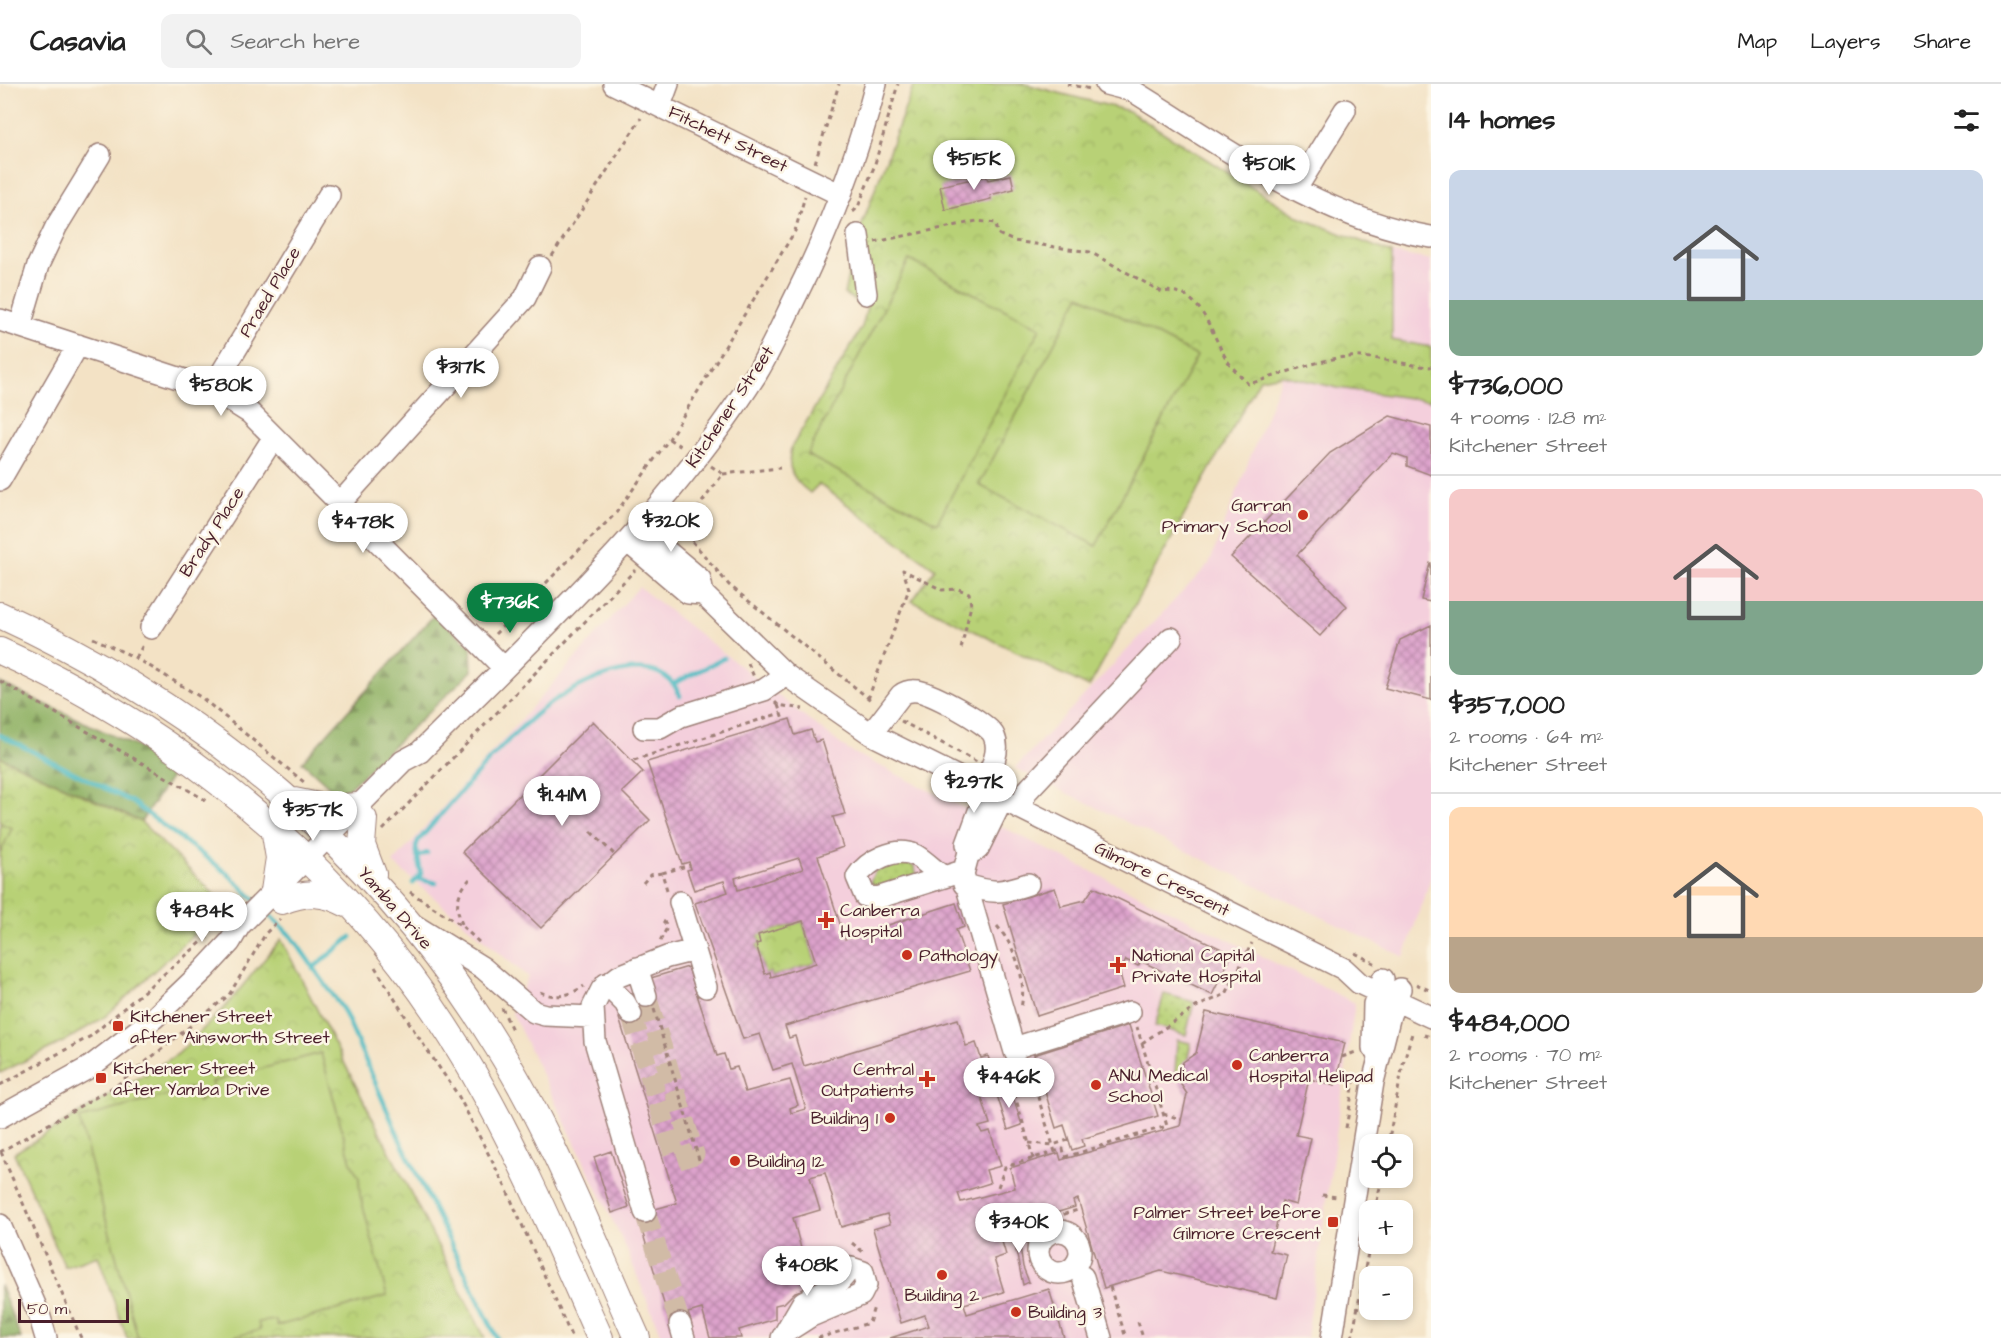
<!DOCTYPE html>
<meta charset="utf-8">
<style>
body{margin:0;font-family:"Architects Daughter",sans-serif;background:#f2f2f2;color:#222;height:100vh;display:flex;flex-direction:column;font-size:22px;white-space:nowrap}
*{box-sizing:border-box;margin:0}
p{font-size:20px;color:#767676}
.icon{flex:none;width:33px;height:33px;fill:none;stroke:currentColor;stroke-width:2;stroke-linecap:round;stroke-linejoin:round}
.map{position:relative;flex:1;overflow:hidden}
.drawer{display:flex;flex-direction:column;background:#fff;width:570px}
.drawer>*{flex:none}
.controls{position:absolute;left:1359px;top:1050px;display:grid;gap:12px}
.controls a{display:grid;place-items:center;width:54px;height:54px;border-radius:12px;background:#fff;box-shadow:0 3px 9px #0003;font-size:30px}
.scale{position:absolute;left:18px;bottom:15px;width:111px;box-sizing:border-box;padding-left:6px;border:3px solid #4a1f2b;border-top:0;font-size:16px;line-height:21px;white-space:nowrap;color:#4a1f2b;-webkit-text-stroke:4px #fcf5e5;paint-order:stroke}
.price{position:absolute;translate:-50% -51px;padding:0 14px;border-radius:21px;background:#fff;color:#222;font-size:20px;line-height:39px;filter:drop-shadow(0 2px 3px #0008)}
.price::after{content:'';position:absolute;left:50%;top:36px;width:18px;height:14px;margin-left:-9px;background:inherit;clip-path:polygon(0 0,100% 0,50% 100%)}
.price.current{background:#0b8043;color:#fff}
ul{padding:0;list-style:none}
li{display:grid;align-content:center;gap:12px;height:318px;padding:0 18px}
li+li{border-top:2px solid #e0e0e0}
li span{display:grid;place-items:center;height:186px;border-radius:12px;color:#555}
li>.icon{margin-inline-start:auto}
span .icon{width:108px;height:108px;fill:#fffc;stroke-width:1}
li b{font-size:26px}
h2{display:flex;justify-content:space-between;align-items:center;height:72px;padding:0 18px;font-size:26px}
header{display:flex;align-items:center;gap:36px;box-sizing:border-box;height:84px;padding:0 30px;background:#fff;border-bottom:2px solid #e0e0e0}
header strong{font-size:28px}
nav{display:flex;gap:33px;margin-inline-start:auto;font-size:21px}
.search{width:420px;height:54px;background:#f2f2f2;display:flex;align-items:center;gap:15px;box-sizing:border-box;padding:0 21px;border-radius:12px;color:#767676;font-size:22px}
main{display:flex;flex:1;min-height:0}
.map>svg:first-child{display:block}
.built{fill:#f4cfdc}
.grass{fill:url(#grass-dots);stroke:#817850;stroke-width:1.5}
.forest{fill:url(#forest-firs);stroke:#6e6949;stroke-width:1.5}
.park{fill:url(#park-crowns);stroke:#817850;stroke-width:1.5}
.pitch{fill:#b8d176;stroke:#817850;stroke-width:1.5}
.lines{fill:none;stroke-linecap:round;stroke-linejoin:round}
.stream{stroke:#4bbac2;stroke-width:4.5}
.building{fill:url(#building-cross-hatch);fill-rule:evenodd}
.minor-tunnel{stroke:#d1bba6;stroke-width:21;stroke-dasharray:21 10;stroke-linecap:butt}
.minor-casing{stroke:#9e8078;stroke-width:24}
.major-casing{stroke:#9e8078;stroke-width:28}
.path{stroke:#9e8078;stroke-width:3;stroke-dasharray:4.5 4.5;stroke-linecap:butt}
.minor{stroke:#fff;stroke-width:21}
.major{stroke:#fff;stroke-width:26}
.poi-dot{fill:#c8321e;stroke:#fcf5e5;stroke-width:2}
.labels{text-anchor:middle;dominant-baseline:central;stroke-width:5;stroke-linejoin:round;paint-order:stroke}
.street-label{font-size:18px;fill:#4a1f2b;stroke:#fcf5e5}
.poi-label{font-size:18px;fill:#4a1f2b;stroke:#fcf5e5;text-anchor:start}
</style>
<header>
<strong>Casavia</strong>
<div class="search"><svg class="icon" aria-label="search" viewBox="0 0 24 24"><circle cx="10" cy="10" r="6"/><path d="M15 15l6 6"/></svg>Search here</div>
<nav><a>Map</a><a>Layers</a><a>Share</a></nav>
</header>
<main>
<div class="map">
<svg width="1431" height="1254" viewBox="0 0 1431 1254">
<defs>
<pattern id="grass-dots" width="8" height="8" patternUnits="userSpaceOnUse" patternTransform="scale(1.5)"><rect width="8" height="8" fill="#b8d176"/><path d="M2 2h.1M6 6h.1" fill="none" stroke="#a0b366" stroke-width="1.8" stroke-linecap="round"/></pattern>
<pattern id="forest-firs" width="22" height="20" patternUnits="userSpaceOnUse" patternTransform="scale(1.5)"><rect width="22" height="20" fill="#92b367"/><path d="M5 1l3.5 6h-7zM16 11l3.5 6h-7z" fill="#799155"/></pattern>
<pattern id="park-crowns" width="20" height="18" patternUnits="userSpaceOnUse" patternTransform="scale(1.5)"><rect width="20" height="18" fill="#b8d176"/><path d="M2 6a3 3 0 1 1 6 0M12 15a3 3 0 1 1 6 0" fill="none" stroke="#a0b366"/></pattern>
<pattern id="building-cross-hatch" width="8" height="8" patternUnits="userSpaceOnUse" patternTransform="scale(1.5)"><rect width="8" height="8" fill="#dda3cc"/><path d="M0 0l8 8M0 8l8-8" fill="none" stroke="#b584a6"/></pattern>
</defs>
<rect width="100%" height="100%" fill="#fcf5e5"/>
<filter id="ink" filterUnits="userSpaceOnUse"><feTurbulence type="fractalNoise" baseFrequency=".0167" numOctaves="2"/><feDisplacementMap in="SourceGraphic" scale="12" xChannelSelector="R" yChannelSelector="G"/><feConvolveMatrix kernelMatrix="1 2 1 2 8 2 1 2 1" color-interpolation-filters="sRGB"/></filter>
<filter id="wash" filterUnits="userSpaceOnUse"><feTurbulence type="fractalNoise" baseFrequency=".008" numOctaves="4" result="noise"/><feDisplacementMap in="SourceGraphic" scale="24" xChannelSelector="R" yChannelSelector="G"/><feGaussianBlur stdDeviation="1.35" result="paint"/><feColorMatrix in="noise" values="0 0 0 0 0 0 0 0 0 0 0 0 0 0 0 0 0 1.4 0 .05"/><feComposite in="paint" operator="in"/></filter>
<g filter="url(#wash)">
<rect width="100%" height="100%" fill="#f3e2c5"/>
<path class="built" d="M1392,169l39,7v87l-39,-6z
M1282,291l149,26v476l-27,80 -389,-189 194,-204z
M639,503l209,163 507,253 -48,335h-645l-37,-92 -113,-233 16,-36 -135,-114z"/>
<path class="grass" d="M903,777l11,5 3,9 -38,15 -9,-8 5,-11z
M1164,910l30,8 -8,33 -31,-9z
M1177,956l14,3 -7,32 -9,-3z"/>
<path class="forest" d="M434,531l37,31 1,25 -123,117 -14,4 -33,-30z
M0,599l178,83 -37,56 -141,-65z
M0,1201l21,53h-21z"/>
<path class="park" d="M914,0h110l105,27 172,107 91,35v87l39,7v54l-93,-13 -56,-13 -22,4 -171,308 -177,-86 23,-32 -116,-85 -9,9c-17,-13 -24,-24 -19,-45l71,-121 5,-20 -23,-13 10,-48z
M0,673l141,65 84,83 -119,111 -41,25 -65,32z
M803,837l13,42 -45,14 -1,-5 -5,2 -9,-30 4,-1 -2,-8z
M281,855l204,399h-358l-29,-82 -33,11 -51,-114 164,-99 48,-48z"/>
<path class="pitch" d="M909,176l131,68 -103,195 -130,-68z
M1080,211l117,61 -101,190 -117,-61z
M0,739l12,5 -12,25z
M321,969l30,109 8,16 1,17 27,101 -110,30 -1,-6 -18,2 2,8 -31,8h-91l-59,-219 115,-31 4,14 17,-9 -3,-11z"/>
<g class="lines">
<path class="stream" d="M673,600l51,-26
M0,651l132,67 95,71 28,27
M417,773l10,-4
M419,795l17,4
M413,799l8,-9 -5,-27 2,-6c37,-42 74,-88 116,-125 30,-27 123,-78 146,-20
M263,825l29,28 52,74 57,131 96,196
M313,884l38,-31"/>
</g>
<g id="blocks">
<path class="building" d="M1011,91l3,14 -24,6 1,4 -46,11 -5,-24 46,-10 2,4z
M1390,332l41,11v48l-24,-9v-8l-14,-5 -96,102 50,51 -27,30 -89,-79 99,-104z
M1430,479h1v39l-10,-2z
M1431,541v75l-46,-12 15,-48z
M790,635l5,16 16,-5 4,12 7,-2 23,74 -12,3 10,30 -25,9 27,83 111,-36 8,24 -8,3 14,41 -185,55 4,12 6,-2 9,30 154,-47 8,27 10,-3 5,15 7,-2 7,24 -17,6 12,38 -11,3 3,6 8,-2 11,35 -15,4 4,13 -32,10 3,9 54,-14 -5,-20 49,-15 2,7 119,-34 7,-32 -9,-14 1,-8 4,-10 13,-9 10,-41 139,31 -10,42 -26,-6 -13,56 15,3 -15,67 -14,-4 -12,50 17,4 -10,43 -116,-27 -57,17 -26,-89 -5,2 2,6 -49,15 -2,-6 -27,9 9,30 -12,4 10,33 -40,12 3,10 82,-25 15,49h-174l39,-12 -4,-11 -24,8 -28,-94 17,-5 -3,-10 -46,13 -16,-54 -15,4 10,33 -27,8 11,42 23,23 -32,9 -11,11 -9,2v14l-36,11 2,8h-31l-8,-29 -14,4 3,8 -20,6 -34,-113 40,-11 -58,-185 17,-5 -4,-13 17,-4 -5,-16 44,-13 29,89 7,-2 5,15 8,-2 8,25 45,-12 8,25 -8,3 1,5 15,-4 -14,-45 -19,6 -13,-36 -17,5 -48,-136 33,-11 -4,-11 -30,9 -7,-20 4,-1 -2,-7 -7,2 -35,-102zM799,774l4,11 -65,21 -3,-12zM803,837l13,42 -45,14 -1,-5 -5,2 -9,-30 4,-1 -2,-8z
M593,637l50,51 -21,20 28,28 -109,108 -79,-76z
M1094,803l138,67 -20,41 -71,-34 -3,5 -12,-6 -2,4 -6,3 6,21 -87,28 -34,-112 52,-16 6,18 24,-6z
M1129,941l29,91 -76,23 2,7 -12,4 -8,-25 -8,3 -22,-73z
M1010,1004l12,37 -14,5 -12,-38z
M611,1067l18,56 -17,6 -18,-56z
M1011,1142h6l6,41 6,15 -6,3z"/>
</g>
</g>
<g filter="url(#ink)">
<use href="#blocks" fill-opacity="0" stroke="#9e8078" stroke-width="1.5"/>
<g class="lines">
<path class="minor-tunnel" d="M631,930l45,146 18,-6 -48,-158
M645,1128l35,112"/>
<defs>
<path id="minor" d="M614,0l227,111
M1106,0l27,7c93,57 188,128 298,146
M660,22l8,-22
M1296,105l49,-79
M858,151l8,59
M0,236l212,69 38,24 254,255
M20,242l18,-61 18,-38 44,-72
M212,305l117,-194
M0,396l78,-135
M340,419l185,-205 15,-31
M638,443l62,52 3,15 83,81 85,59 473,235 15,14 72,34
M627,457l61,52 15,1
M151,544l123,-191
M644,644h16l21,-12 83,-26 22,-15
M871,650l30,-39c5,-4 10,-5 17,-4 15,3 71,32 76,45 8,18 -6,37 -14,53
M986,708l-19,52 2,8 -6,22 52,178
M1019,724l8,-17 144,-153
M974,767l4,-2 24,-49
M942,792c-8,-6 -18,-16 -27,-21 -19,-9 -48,6 -58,22l8,19 12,2 86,-27
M964,800c28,10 37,9 64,0
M680,818l26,85
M412,840l71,44 51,44 11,3 47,2
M637,884l9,28
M606,900l19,19 6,11
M1014,964l116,-36
M1373,964l1,-44 9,-25
M0,1033l90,-50 64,-49 50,-48 26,-28 10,-17 163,-164 17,-9c119,-119 246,-236 337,-379 13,-22 24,-46 35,-69 36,-71 64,-143 84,-220
M645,1128l-50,-171 -2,-34 9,-18 17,-13 48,-19 28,-7
M0,1141l39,89 7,24
M1038 1168a21 21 0 1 1 42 0a21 21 0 1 1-42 0Z
M1083,1193l18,61
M680,1240l4,14
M782,1254l21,-36 35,-19 13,-15 12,4 3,13 -5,10 -50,21 -25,16
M1332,1254l41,-256 17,-67 10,-26"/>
<path id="major" d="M0,531c204,93 379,238 497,431 57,91 96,194 140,292
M0,567c196,88 367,236 474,423 49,85 86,175 126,264
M294,717l34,7 30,-2
M364,735l-2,26 11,29
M274,807l5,-33 -5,-30
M282,817c25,-10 42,-9 65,3"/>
</defs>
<use href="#minor" class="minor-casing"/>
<use href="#major" class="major-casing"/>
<path class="path" d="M1067,0l23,5
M815,79l24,-79
M853,128l5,-5 16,-40 24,-83
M875,158l102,-21 19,2 2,11 16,7 76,11 72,40c40,-7 49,45 67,71 6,8 13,14 19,21 30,-8 61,-21 90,-26 31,-5 62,7 93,9
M552,172l89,-138
M669,355l14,9
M711,382l12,8 -41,55 47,56 144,117
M723,390l57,-6
M495,550l121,-121 53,-74 126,-208 10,-35
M93,554l43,20 66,40 103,85
M136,574l8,-15
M748,579l6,14
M0,597l209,121
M868,615l41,-110 -6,-19 39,20 16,-1 11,4 2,12 -10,44
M775,618l3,3 25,4
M778,621l5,15
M901,637l76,41
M634,676l147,-47
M383,746l252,-260
M591,748l25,24
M643,799l7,-8 12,-2
M667,806l-5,-17 28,-8
M410,808l52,34 20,19
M663,837l5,5
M462,840c-8,-18 -5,-31 8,-45
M997,842c19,22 30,54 24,82
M660,857l8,-15
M1355,869l21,11
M375,883l40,65 43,63 47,91 67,152
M1416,900l15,7
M540,908c16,7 29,4 44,-6
M502,924l10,22
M654,925l46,154
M1424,951l7,2
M1142,959l54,-36 30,-13 26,-51
M1342,973l14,-5
M1027,978l28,90
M1007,984l27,93
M0,1001l91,-49 119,-101
M1163,1030l18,5
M1346,1044l9,-52
M1029,1059l24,2 15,-5
M1388,1060l15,-80 10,-34
M0,1068l117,-67 112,-90 37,-62 14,-14
M1,1068l80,186
M998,1103l7,-20 58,-18 2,8 102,-31 -30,-99
M1322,1111l15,2
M1375,1126l7,-32
M1055,1133l26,-8
M1016,1135l3,10 10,4
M852,1159l11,9
M1110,1203l16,51
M1138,1238l5,16
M818,1254l51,-15 5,-16
M1352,1254l18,-96"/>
<use href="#minor" class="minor"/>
<use href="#major" class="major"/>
</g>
</g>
<g class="poi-dot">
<circle cx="1303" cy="431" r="6"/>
<path d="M823 827h6v6h6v6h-6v6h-6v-6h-6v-6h6z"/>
<circle cx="907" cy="871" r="6"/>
<path d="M1115 872h6v6h6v6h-6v6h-6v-6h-6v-6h6z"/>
<rect x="112" y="936" width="12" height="12" rx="3"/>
<circle cx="1237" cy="981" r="6"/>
<rect x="95" y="988" width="12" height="12" rx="3"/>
<path d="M924 986h6v6h6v6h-6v6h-6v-6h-6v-6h6z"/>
<circle cx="1096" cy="1001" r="6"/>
<circle cx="890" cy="1034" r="6"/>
<circle cx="735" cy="1077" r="6"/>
<rect x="1327" y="1132" width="12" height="12" rx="3"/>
<circle cx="942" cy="1191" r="6"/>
<circle cx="1016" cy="1228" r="6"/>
</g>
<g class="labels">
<g class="street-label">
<text transform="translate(728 55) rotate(26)">Fitchett Street</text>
<text transform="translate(270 208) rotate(-59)">Praed Place</text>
<text transform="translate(730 323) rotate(-56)">Kitchener Street</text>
<text transform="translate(212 448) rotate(-57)">Brady Place</text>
<text transform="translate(1162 795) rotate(26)">Gilmore Crescent</text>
<text transform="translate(395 824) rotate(49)">Yamba Drive</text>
</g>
<g class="poi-label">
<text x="1291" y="421" text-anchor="end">Garran<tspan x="1291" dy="21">Primary School</tspan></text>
<text x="840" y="826">Canberra<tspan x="840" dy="21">Hospital</tspan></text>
<text x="919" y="871">Pathology</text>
<text x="1132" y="871">National Capital<tspan x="1132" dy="21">Private Hospital</tspan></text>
<text x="130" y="932">Kitchener Street<tspan x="130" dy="21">after Ainsworth Street</tspan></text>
<text x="1249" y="971">Canberra<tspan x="1249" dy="21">Hospital Helipad</tspan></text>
<text x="113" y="984">Kitchener Street<tspan x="113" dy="21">after Yamba Drive</tspan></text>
<text x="914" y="985" text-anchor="end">Central<tspan x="914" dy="21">Outpatients</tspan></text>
<text x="1108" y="991">ANU Medical<tspan x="1108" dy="21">School</tspan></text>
<text x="878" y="1034" text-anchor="end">Building 1</text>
<text x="747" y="1077">Building 12</text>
<text x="1321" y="1128" text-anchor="end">Palmer Street before<tspan x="1321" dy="21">Gilmore Crescent</tspan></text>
<text x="942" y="1211" text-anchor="middle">Building 2</text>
<text x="1028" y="1228">Building 3</text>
</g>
</g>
</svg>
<div class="controls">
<a><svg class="icon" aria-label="locate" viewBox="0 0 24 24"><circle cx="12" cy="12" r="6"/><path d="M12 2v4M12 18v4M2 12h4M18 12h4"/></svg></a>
<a>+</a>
<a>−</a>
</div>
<div class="scale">50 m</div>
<b class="price" style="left:974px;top:107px">$515K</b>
<b class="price" style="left:1269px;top:112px">$501K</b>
<b class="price" style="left:461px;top:315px">$317K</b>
<b class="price" style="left:221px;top:333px">$580K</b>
<b class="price" style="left:671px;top:469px">$320K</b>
<b class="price" style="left:363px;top:470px">$478K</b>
<b class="price current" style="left:510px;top:550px">$736K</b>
<b class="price" style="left:974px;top:730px">$297K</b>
<b class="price" style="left:562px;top:743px">$1.41M</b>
<b class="price" style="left:313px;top:758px">$357K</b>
<b class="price" style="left:202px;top:859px">$484K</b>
<b class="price" style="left:1009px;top:1025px">$446K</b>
<b class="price" style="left:1019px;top:1170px">$340K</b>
<b class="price" style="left:807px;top:1213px">$408K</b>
</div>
<section class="drawer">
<h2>14 homes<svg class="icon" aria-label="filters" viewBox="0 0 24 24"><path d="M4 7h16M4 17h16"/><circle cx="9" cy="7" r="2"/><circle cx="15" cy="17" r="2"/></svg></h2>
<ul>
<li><span style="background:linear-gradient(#c9d6e8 70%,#7fa58c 0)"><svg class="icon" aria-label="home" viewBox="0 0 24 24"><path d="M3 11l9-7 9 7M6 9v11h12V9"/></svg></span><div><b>$736,000</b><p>4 rooms · 128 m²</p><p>Kitchener Street</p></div></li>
<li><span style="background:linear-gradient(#f6c9c9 60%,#7fa58c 0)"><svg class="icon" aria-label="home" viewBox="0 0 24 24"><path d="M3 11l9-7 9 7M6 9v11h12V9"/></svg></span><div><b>$357,000</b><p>2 rooms · 64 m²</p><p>Kitchener Street</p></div></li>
<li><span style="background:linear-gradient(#ffd9b3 70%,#b9a48a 0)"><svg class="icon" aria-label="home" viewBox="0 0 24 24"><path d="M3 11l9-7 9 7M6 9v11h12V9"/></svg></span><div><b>$484,000</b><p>2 rooms · 70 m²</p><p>Kitchener Street</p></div></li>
</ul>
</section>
</main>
